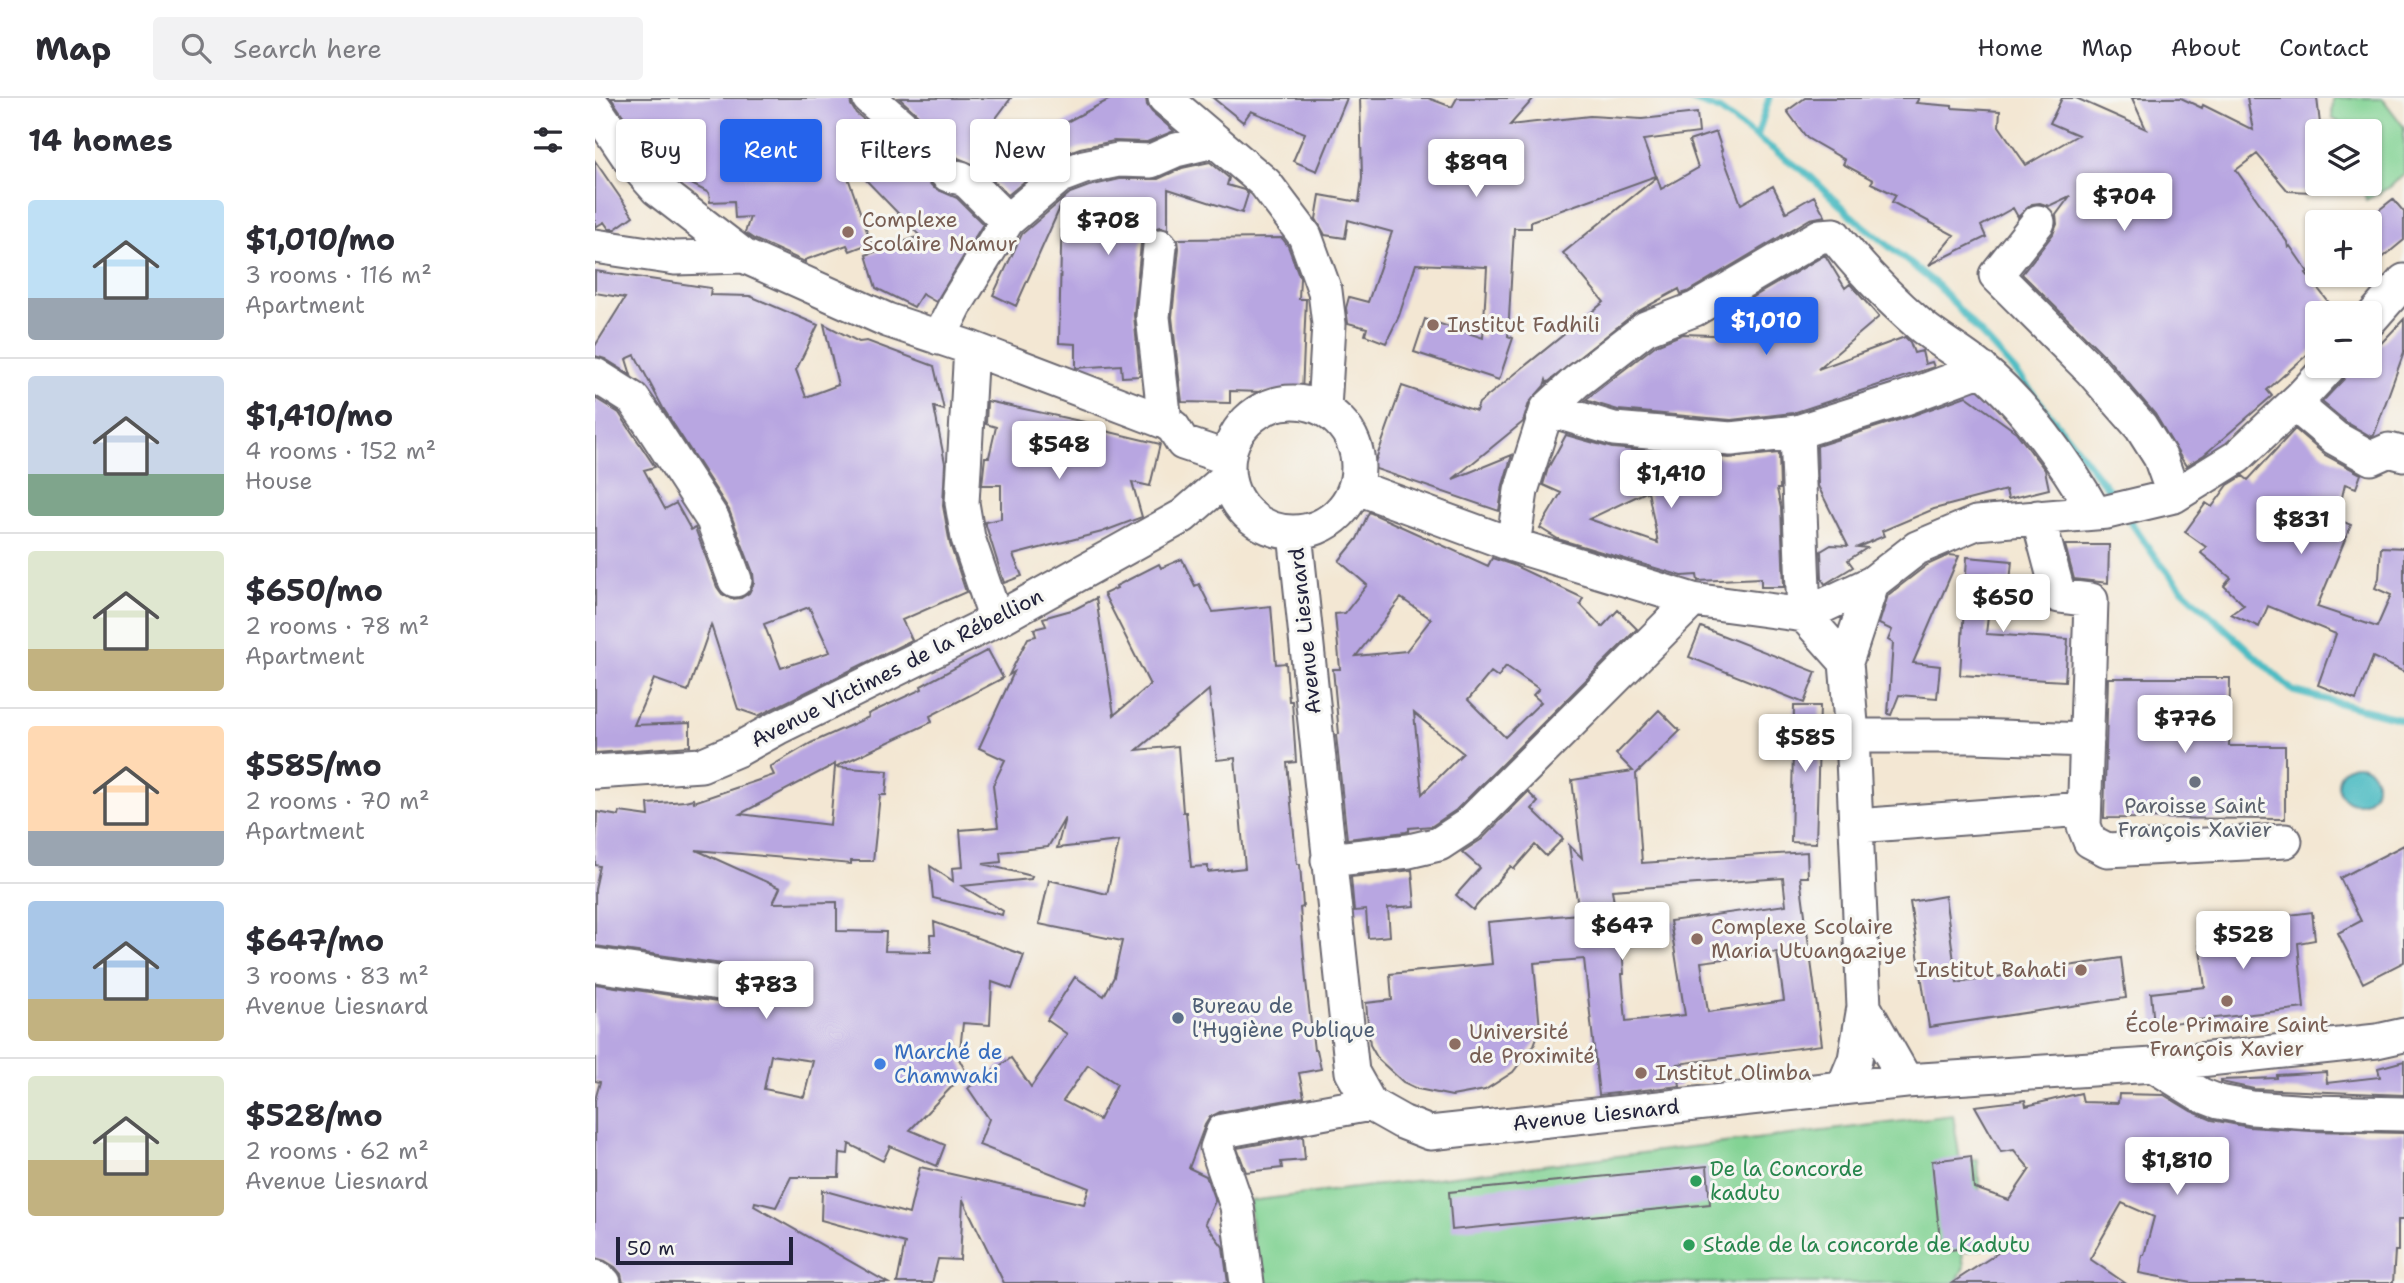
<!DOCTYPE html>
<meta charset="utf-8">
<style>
body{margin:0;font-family:"Shantell Sans",sans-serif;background:#f2f2f3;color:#2b2b33;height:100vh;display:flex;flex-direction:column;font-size:26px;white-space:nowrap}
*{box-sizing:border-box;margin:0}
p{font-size:23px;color:#7c7c81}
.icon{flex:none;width:38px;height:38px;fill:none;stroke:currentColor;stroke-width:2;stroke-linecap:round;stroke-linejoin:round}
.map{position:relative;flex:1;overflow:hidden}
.drawer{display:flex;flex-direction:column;background:#fff;width:595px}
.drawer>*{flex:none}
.top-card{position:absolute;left:21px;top:21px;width:665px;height:63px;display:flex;gap:14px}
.controls{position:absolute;left:1710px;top:21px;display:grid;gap:14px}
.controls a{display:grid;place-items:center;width:77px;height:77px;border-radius:7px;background:#fff;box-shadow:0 2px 5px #0004;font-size:35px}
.scale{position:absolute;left:21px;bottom:18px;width:177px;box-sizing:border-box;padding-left:7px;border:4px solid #22223b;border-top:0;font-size:19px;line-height:24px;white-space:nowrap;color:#22223b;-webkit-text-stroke:5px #f6f6f2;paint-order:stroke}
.price{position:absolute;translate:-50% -60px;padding:0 16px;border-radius:7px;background:#fff;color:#222;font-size:23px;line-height:46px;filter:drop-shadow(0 2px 4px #0008)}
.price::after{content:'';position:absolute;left:50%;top:42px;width:21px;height:16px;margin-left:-10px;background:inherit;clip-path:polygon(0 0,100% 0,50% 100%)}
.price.selected{background:#2563eb;color:#fff}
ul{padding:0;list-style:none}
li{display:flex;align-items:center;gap:21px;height:175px;padding:0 28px}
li+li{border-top:2px solid #e1e1e2}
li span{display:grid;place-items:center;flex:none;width:196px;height:140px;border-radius:7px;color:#555}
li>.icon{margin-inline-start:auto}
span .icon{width:84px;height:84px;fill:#fffc;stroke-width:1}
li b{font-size:30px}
h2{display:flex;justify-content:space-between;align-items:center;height:84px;padding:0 28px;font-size:30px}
.pill{padding:0 24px;border-radius:7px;background:#fff;box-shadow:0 2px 5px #0004;font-size:24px;line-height:63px}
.pill.selected{background:#2563eb;color:#fff}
header{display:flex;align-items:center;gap:42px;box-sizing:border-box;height:98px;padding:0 35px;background:#fff;border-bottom:2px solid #e1e1e2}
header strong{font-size:33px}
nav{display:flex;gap:38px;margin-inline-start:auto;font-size:24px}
.search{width:490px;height:63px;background:#f2f2f3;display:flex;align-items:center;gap:18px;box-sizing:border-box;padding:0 24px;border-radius:7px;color:#7c7c81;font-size:26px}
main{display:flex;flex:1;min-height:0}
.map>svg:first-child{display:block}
.green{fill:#83d394;stroke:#527a68;stroke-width:2}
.water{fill:#4ebcc3;stroke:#386f7f;stroke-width:2}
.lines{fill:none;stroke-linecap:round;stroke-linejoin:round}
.stream{stroke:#4ebcc3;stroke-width:7}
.building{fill:#b8a6e1;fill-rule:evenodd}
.minor-casing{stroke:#6b6770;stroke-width:37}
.minor{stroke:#fff;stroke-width:33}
.education-dot{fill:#8d6e63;stroke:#f6f6f2;stroke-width:2.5}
.worship-dot{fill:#6b7280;stroke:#f6f6f2;stroke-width:2.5}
.service-dot{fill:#5c6f8a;stroke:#f6f6f2;stroke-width:2.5}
.shop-dot{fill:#3f7fe0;stroke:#f6f6f2;stroke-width:2.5}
.leisure-dot{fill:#2e9e5b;stroke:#f6f6f2;stroke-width:2.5}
.labels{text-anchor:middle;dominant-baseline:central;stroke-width:6;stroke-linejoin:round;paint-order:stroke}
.education-label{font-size:21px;fill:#785e54;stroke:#f6f6f2;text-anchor:start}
.street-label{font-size:21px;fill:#22223b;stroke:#f6f6f2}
.worship-label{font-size:21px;fill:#5b616d;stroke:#f6f6f2}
.service-label{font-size:21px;fill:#4e5e75;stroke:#f6f6f2;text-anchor:start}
.shop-label{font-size:21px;fill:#366cbe;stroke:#f6f6f2;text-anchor:start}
.leisure-label{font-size:21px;fill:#27864d;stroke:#f6f6f2;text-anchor:start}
</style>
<header>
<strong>Map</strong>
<div class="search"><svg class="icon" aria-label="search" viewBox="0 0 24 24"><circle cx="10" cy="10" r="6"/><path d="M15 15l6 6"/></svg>Search here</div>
<nav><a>Home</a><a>Map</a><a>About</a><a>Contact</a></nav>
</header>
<main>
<section class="drawer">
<h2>14 homes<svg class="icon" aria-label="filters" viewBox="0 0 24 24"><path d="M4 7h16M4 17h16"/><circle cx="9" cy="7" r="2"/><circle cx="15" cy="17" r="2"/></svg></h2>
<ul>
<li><span style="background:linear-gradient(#bfe0f5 70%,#9aa5b1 0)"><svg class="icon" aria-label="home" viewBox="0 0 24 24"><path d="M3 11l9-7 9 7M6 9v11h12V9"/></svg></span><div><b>$1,010/mo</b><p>3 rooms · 116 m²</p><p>Apartment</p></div></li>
<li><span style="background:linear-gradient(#c9d6e8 70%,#7fa58c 0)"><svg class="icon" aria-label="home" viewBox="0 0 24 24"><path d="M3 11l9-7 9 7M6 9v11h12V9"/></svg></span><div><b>$1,410/mo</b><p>4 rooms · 152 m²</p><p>House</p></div></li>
<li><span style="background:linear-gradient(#dfe7d0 70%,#c2b280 0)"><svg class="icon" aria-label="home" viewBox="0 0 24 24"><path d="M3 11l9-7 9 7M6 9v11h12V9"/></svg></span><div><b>$650/mo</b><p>2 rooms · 78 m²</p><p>Apartment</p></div></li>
<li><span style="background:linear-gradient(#ffd9b3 75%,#9aa5b1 0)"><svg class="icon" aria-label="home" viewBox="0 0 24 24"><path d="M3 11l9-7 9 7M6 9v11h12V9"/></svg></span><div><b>$585/mo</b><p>2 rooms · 70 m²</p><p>Apartment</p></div></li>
<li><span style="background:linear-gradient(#a9c7e8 70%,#c2b280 0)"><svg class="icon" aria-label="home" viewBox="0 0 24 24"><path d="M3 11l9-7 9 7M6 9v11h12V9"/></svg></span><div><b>$647/mo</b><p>3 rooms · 83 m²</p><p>Avenue Liesnard</p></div></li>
<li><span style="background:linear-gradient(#dfe7d0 60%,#c2b280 0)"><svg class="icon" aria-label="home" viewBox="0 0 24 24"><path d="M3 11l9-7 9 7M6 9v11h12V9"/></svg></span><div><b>$528/mo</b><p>2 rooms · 62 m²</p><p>Avenue Liesnard</p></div></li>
</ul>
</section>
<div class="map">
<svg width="1809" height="1185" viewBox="0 0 1809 1185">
<rect width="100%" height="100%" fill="#f6f6f2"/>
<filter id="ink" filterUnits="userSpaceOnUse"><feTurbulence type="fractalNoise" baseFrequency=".0143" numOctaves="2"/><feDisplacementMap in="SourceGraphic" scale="14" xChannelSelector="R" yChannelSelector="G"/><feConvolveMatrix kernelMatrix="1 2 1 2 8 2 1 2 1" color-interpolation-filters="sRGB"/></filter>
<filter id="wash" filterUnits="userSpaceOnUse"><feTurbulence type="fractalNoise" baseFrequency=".00686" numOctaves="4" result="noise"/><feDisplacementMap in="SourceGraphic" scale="28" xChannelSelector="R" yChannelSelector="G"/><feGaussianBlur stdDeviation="1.57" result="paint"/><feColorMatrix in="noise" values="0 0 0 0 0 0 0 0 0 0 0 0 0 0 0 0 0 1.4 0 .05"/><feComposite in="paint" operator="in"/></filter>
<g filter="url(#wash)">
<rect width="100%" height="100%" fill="#f3e7d3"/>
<path class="green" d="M1738,0h49l22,29v47l-14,13 -24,13 -4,-16h7v-53c-14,0 -25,-4 -37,-13z
M1358,1017l7,46 18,-1 5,89 -21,3 2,15 -8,16h-698l-9,-82z"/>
<path class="water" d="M1743 686a19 19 0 1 1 38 0a19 19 0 1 1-38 0Z"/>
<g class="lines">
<path class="stream" d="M1091,0l33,12 91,66 39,38 88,71 84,93 95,121
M1162,39l12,-39
M1533,420l27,39 25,30 113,104 111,29"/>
</g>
<g id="blocks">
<path class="building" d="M16,0h239l1,7 5,8 35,29 43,46 23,10 26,26 -47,78 -14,-8 -8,13 -38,-19 -10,-33 54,-19 -81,-84 32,91 -21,8 -3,-6 -42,15v2l-51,-23 -9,-6 5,-16 -15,1 -1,-17 -24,1 -1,-9 -35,-18 3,-6 -22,-11 -13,-15z
M304,0h112l-32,43 36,26 28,-24 -3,-7 72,-38h34l1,7 5,7 22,19 -27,11 -33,-1 -34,7 -27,10 -45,37 -29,-28 -21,-9 -40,-43z
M618,0h134l-30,73 -24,-10 12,-28 -54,-22 -8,11z
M765,0h68l24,9 5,-9h77l-24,27 80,-9 52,3 55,-6 2,20 -56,7 13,36 -125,45v7h-17l-6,108 5,2 -14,42 -85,-28 11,-33 58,19 4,-71 -71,-3 -17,52 -13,27 -21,-8 2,-7 -19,-5 -2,-15 3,-11 19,5 24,-70 -44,-12 -3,18 -20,-3 -9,-16 4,-24 39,7 3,-24z
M1210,0h114l-3,5 36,3v2l48,3 -1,15 27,39 52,-30 -28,-12 12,-25h14l70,31 -14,-31h49l21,10 1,-3 50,25 -6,-32h70l3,26h-3v38h-4v30l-25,-1 -31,-37 -21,16 51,72 1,6 2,-2 18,26 -2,1 31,40h-20v33l-50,44 5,6 -68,59 -18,11 -31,-52 -50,-58 -83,-82 31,-40 4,-10 -1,-9 14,-19 -21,10 -9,-3 -8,1 -14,13 -5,-9 -32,18 5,11 -57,28 25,-30 -62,-33 4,-7 -25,-12 2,-3 -30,-16 2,-4 -38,-22 -20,-27z
M1121,34l6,18 -1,1 20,53 32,-18 13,26 28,-16 11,20 -15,3 -123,73 -6,2 -2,-5 -44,24 -88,70 -1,-3 -2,6 -15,17 -6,19 -70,57 59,-24 -9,30 -4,26 -126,-43 29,-82 74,25 3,-8 125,-101 -41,-49 94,-76 4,12 37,-21 -9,-27z
M0,63l38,55 -18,13h-6l-5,-7 -9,5z
M615,64l19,16 -2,7 17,5 4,4 -6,19 -74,-24v40l-7,-2 -10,2 -7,6 -3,9 -7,71 6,61 -18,1 -1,-12 -45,3v-24l-17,-1 3,-140 -46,103 -23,-11 29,-61 48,-41 19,-7 31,-7h38l24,-11z
M1798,101l11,13v28l-35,29v-51z
M687,140l6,8 12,32 -1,21h7l-4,94 -72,-2v12l-48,-1 -10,-85 7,-69 -1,-9z
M1230,157l20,33 5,-4 29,33 -61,52 87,-32 5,5 4,11 8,-2 3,13 7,-2 2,5 -141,46 -62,7 -113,-10 -33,-10 71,-55 27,-11 56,2 -13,-23z
M0,173l116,17 -1,7 40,1 68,29 -22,45 10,27 32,-12 -14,-61 35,18 8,-1 67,25 10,44 -10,-3 11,56 -2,43 7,38 16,48 -64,28 10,20 -154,76 -20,-7 -27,-84 -23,66 -34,-12 -20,46 56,-2v23l-95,7v-355l24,15 36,54 -11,3 21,39 11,-6 15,27 4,-2 22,59 5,7 9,5 10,-1 8,-5 5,-10 -1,-10 -24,-63 -66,-102 -28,-53 -9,4 5,16 -26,-16 -10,-3v-10l30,-48 -30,-5zM214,509l21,45 -49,16 -17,-44z
M1809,221v33l-30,83 -2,2 -26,-15 -24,-20 22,-23 5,-13h20v-10z
M1371,298l50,36 29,38 4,19 -41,10 -2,-9 -72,19 -52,22 2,5 -26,11 9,1 -19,12 5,7 -28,17 -3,-5 -1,-28 10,-6 17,1 -30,-60 -1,-40 94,-30z
M392,303l107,23 -1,4 67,16 -10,42 -18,-4 10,35 -40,15 -89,23 9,21 -18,7 -19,-61 16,-3v-34h-19l3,-28h4l7,-30 -10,-3z
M1700,331l30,26 36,19 -5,14 -11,-4 -8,35 14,6 -34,82 60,20 14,-32 -16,-7 4,-10 2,-31 23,1v124l-31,-15 -17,43 -38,-15 18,-51 -68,-28 -9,21 -28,-13 13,-9 -20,-19 7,-8 -30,-25 5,-6 -21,-15 21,-29 6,4 16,-22 15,-9 5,4z
M971,337l46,13 117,10 50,-5 1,36h-3l4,19 3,79h-23v-9l-63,3 -1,-6 -15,1 -124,-37 -18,-11 21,-35 -18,-8 5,-17zM1053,393l10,52 -69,-24z
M774,414l119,54 4,-8 21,7 70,33 -3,6 22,23 16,-17 19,19 -181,181 -24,16 -23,2v3l-3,1 -59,7 -11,-104 3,-1 -6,-65h7l-5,-55 10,-1 22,-28 -28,-24 18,-22zM806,500l30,21 -25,32 -50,5zM911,568l33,23 -6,6 8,7 -36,35 -37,-37 23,-28 7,5zM819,615l49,40 -41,41z
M1470,447h44l-1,38 -34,-4z
M1354,457l10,1 -46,107 27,3 -3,32 -38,-3 -8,20 -3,-1 5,-71 -5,-3 4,-10 -13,-6 9,-29 39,-30z
M1372,459l45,4 -2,21 -18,-2 -6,54 82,5 -3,42 -105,-6z
M587,461l13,27 4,-2 14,28 58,-6 5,58 10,-1 3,38h3l4,61 -9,1 10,101h3l3,43 -3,1 6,73 8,69h3l4,19 -22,4 5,24 -84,15 -10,5 -5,8 -16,43 17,8 9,25 -10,22 18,24 5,36h-224l-41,-83 -3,60 -22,-1 -6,24h-35l8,-40 -84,-23 1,-30 87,24 11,-47 164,37 5,-16 -110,-43 10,-26 -21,-31 43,-30 20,29 36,-53 -20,-14 28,-43 29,19 10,-19 8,-36 -83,-17 10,-44 58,14 12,-53 -62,7 8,-30 -17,29 -48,5 1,10 -18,2 49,12 -1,3 -69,7 41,25 -1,4 -69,-17 -3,-32 23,15 -1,-13 11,-1 -3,-37 38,-3 -5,-42 12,-25 -26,-12 35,-76 -5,3 19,-37 8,-2 -2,-7 12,-3 -3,-8 32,-9 21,-11 18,117 36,-30 -46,-91 13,-6 -1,-2 43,-22 2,4zM614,592l8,70 18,-2 10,110 -37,4v-6l-17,1 -5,-55h-3l-5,-66 -41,4zM493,967l29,19 -18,36 -36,-19z
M1106,529l115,45 -12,31 -115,-46z
M393,552l15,28 -73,38 2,6 -97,45v-3l-95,50 90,11 5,-58 53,4 -2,24h-6l-7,66h-22v3l-155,-14 84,38 -7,15 64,-1v29l49,1 -1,19 46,1 -1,-17h5l-1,-13 90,33 -12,34 -20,-7 -2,43 -27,-2 -4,36 7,13 -56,58 35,15 -8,21 -47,-20 -7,15 -34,-17 -1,10 -8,-1 -1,24h-48l-15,30 -21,-5 -1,4 134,77h-265l-2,-9 -6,-7 -10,-6 -10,-3v-158l5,-18 -5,-1v-97l129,19 8,-1 9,-6 4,-10 -1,-8 -6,-9 -9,-4 -134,-19v-57l5,-23 -5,-1 2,-53 22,4 1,-4 29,4 -1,-12 37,-3 8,-2 1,3 80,-27 -4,-8 41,-24 58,-26 -1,-3 54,-25 -1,-3zM176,957l42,6 -9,36 -40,-8z
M1513,580h122l-1,68h56v73l-181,-1z
M1199,608h26l-4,137 -25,-1z
M1064,612l21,21 -44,43 6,89 165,-11 1,25h-8l22,168 -145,19 3,22 -81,9 -15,-136 -50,4 6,66 -6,16 -21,27 -28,18 -33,6 -34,-7 -15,-7 -25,-23 -8,-14 -4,-42 26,-3 -2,-26 102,-10 -4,-42 91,-8 -10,-69 13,13 -10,-78 61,-9 -17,-17zM1188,780l3,27 -116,16 15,94 -59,6 -4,-47h2l-1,-13 -11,-71zM1182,854l7,49 -76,11 -7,-50z
M933,694l10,10 -6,7 31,30 -17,17 -11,-11 -21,24 -3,-3 -38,44 -17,-15 24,-27 -18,-16 20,-13z
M1809,747v117l-41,21 -25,-50 23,-12 -21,-43z
M817,772l3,36 -27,2 2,28 -22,2 -2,-28 -12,1 -3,-34z
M1350,798l12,87 164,-25 5,40 -197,29 -19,-125z
M1717,814l3,28 -17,3 6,65 -150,17 -3,-32 54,-6 -8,-60z
M1809,963v34l-150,-6 -33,-7v-2l56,-2v-3l49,-3 1,11 53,-6 -2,-9z
M1486,995l2,9 35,1 1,-9 45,1 27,16 21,9 37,7 62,4 93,2v87h-6v31h-3l-2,32h-201l-53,-10 3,-18h2l10,-38 -32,-14 -32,56 35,24h-173l61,-40 -72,8 -9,-90 39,-5 3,32 35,12 21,-31 -16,-19 -13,2 -26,-46 50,-6 1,6z
M708,1038l2,24 -24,2 1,6 -36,4 -9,-24z
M1112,1068l3,38 -258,26 -3,-38z"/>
</g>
</g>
<g filter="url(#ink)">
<use href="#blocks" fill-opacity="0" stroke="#6b6770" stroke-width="2"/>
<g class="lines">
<defs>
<path id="minor" d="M274,0l35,30 44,47 13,3 8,5 38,38
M570,0l100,85 40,53 20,55 4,33 -5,85
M0,10l32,47 30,34 87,67 143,64 84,28 194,74 8,5 10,16 45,15
M1443,124l-42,53 95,95 50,57 19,30 14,39
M0,148l80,12 69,-2
M565,148l-7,71 12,105
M1774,223l35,-40
M344,240l18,-36 50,-81 53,-45 24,-9 34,-7 33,1 25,-11 38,-9
M376,250l-9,155 6,35 28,82
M0,277l38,24 17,24 63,97 22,60
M1706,299l4,16 30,25 36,20 18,-8 15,4
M633 369a65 65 0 1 1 130 0a65 65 0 1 1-130 0Z
M952,311l67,20 117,10 66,-7 108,-34 77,-29
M1202,334l7,183 42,47
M760,389l158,58 180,55 111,15 68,-32 45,-35 59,-25 131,-11 67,-16 63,-39 64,-60 29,-31
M1443,419l21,79 32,4 -7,226 6,15 17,9 178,-9
M700,435l57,539 18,32 32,18 28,11 476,-52 247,-16 224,-24 27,-6
M918,447l8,-54 26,-82 29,-27 70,-54 49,-19 125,-73 14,-1c25,33 55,63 86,90 19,16 42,28 61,44 43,35 86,95 113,143
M1257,638h122l113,4
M0,674l106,-7 38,-16 38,-21 219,-108 187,-104 45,-39
M1261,728l228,-17
M733,762l81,-9 30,-7 29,-19 225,-225
M0,867l131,19
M1269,909l42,74
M1558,967l48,30 18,7 33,6 59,4 93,2
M1248,990l12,-29 9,-52 -12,-271 -6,-74 26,-79
M0,1179l9,6
M652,1185l-10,-77 -20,-58 6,-17 147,-27"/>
</defs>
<use href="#minor" class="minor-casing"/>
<use href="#minor" class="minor"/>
</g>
</g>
<g class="education-dot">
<circle cx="253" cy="134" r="7"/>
<circle cx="838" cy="227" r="7"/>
<circle cx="1102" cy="841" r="7"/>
<circle cx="1486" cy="872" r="7"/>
<circle cx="1632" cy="903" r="7"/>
<circle cx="860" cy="946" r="7"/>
<circle cx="1046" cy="975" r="7"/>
</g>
<circle class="worship-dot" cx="1600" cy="684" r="7"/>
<circle class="service-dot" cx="583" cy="920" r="7"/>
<circle class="shop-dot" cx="285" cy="966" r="7"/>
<g class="leisure-dot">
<circle cx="1101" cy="1083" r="7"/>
<circle cx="1094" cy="1147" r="7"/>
</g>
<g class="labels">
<g class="education-label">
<text x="267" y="122">Complexe<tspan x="267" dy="24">Scolaire Namur</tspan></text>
<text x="852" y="227">Institut Fadhili</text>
<text x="1116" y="829">Complexe Scolaire<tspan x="1116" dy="24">Maria Utuangaziye</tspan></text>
<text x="1472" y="872" text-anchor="end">Institut Bahati</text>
<text x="1632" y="927" text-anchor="middle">École Primaire Saint<tspan x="1632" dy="24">François Xavier</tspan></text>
<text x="874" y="934">Université<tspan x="874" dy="24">de Proximité</tspan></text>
<text x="1060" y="975">Institut Olimba</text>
</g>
<g class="street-label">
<text transform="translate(710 533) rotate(-96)">Avenue Liesnard</text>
<text transform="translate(302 570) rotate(-27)">Avenue Victimes de la Rébellion</text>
<text transform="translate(1001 1017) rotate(-6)">Avenue Liesnard</text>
</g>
<g class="worship-label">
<text x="1600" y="708">Paroisse Saint<tspan x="1600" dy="24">François Xavier</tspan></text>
</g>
<g class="service-label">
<text x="597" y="908">Bureau de<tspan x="597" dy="24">l'Hygiène Publique</tspan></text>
</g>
<g class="shop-label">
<text x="299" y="954">Marché de<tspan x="299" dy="24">Chamwaki</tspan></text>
</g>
<g class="leisure-label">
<text x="1115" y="1071">De la Concorde<tspan x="1115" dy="24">kadutu</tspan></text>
<text x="1108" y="1147">Stade de la concorde de Kadutu</text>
</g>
</g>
</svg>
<div class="controls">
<a><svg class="icon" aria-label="layers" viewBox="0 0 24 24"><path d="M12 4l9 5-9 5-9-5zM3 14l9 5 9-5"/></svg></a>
<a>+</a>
<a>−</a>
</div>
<div class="scale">50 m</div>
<b class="price" style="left:881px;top:101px">$899</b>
<b class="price" style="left:1529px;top:135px">$704</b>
<b class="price" style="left:513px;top:159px">$708</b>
<b class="price selected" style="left:1171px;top:259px">$1,010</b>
<b class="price" style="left:464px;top:383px">$548</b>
<b class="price" style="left:1076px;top:412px">$1,410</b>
<b class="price" style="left:1706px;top:458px">$831</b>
<b class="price" style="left:1408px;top:536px">$650</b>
<b class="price" style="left:1590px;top:657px">$776</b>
<b class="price" style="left:1210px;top:676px">$585</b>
<b class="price" style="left:1027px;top:864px">$647</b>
<b class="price" style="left:1648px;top:873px">$528</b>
<b class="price" style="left:171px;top:923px">$783</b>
<b class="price" style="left:1582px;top:1099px">$1,810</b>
<div class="top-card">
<a class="pill">Buy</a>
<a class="pill selected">Rent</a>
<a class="pill">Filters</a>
<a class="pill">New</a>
</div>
</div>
</main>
